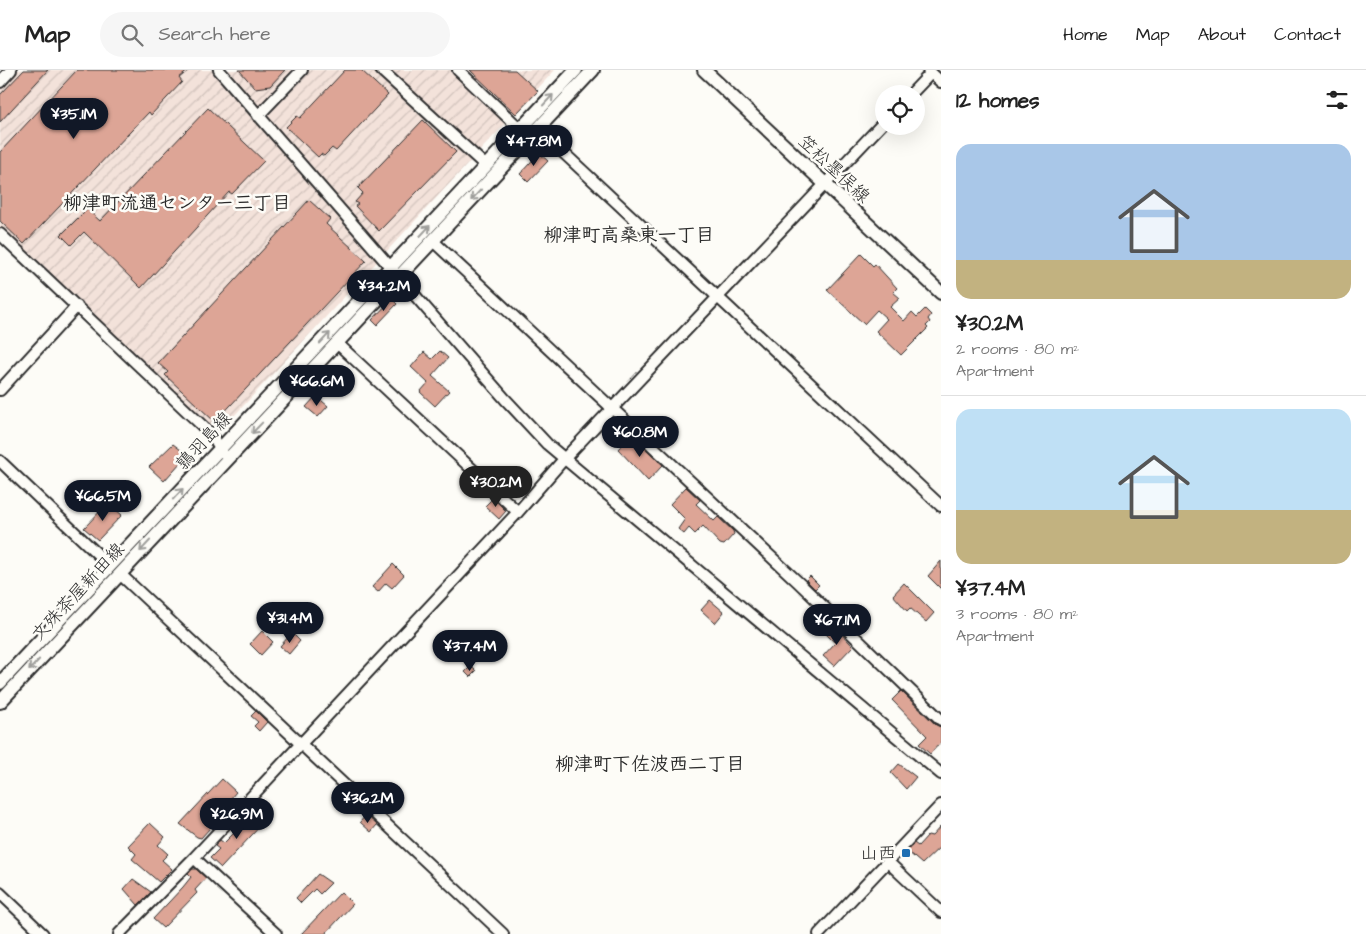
<!DOCTYPE html>
<meta charset="utf-8">
<style>
body{margin:0;font-family:"Architects Daughter","Klee One",sans-serif;background:#f6f6f6;color:#222;height:100vh;display:flex;flex-direction:column;font-size:19px;white-space:nowrap}
*{box-sizing:border-box;margin:0}
p{font-size:16px;color:#767676}
.icon{flex:none;width:28px;height:28px;fill:none;stroke:currentColor;stroke-width:2;stroke-linecap:round;stroke-linejoin:round}
.map{position:relative;flex:1;overflow:hidden}
.sheet{display:flex;flex-direction:column;background:#fff;width:425px}
.sheet>*{flex:none}
.tools{position:absolute;left:875px;top:15px;display:grid;gap:10px}
.tools a{display:grid;place-items:center;width:50px;height:50px;border-radius:50%;background:#fff;box-shadow:0 5px 20px #0002;font-size:25px}
.price{position:absolute;translate:-50% -42px;padding:0 11px;border-radius:18px;background:#111827;color:#fff;font-size:16px;line-height:32px;filter:drop-shadow(0 1px 2px #0008)}
.price::after{content:'';position:absolute;left:50%;top:30px;width:15px;height:11px;margin-left:-8px;background:inherit;clip-path:polygon(0 0,100% 0,50% 100%)}
.price.active{background:#222;color:#fff}
ul{padding:0;list-style:none}
li{display:grid;align-content:center;gap:10px;height:265px;padding:0 15px}
li+li{border-top:1px solid #e0e0e0}
li span{display:grid;place-items:center;height:155px;border-radius:15px;color:#555}
li>.icon{margin-inline-start:auto}
span .icon{width:90px;height:90px;fill:#fffc;stroke-width:1}
li b{font-size:21px}
h2{display:flex;justify-content:space-between;align-items:center;height:60px;padding:0 15px;font-size:21px}
header{display:flex;align-items:center;gap:30px;box-sizing:border-box;height:70px;padding:0 25px;background:#fff;border-bottom:1px solid #e0e0e0}
header strong{font-size:24px}
nav{display:flex;gap:28px;margin-inline-start:auto;font-size:18px}
.search{width:350px;height:45px;background:#f6f6f6;display:flex;align-items:center;gap:12px;box-sizing:border-box;padding:0 18px;border-radius:28px;color:#767676;font-size:19px}
main{display:flex;flex:1;min-height:0}
.map>svg:first-child{display:block}
.industrial{fill:url(#industrial-furrows)}
.building{fill:#dda596;stroke:#2b2b2b}
.lines{fill:none;stroke-linecap:round;stroke-linejoin:round}
.minor-casing{stroke:#2b2b2b;stroke-width:14}
.major-casing{stroke:#2b2b2b;stroke-width:16}
.minor{stroke:#fdfcf7;stroke-width:10}
.major{stroke:#fdfcf7;stroke-width:12}
.oneway{stroke:#9e9e9b}
.poi-dot{fill:#1f6fb2;stroke:#fdfcf7;stroke-width:2}
.labels{text-anchor:middle;dominant-baseline:central;stroke-width:5;stroke-linejoin:round;paint-order:stroke}
.street-label{font-size:18px;fill:#2b2b2b;stroke:#fdfcf7}
.poi-label{font-size:18px;fill:#2b2b2b;stroke:#fdfcf7;text-anchor:end}
.neighbourhood-label{font-size:19px;font-weight:bold;fill:#2b2b2b;stroke:#fdfcf7}
</style>
<header>
<strong>Map</strong>
<div class="search"><svg class="icon" aria-label="search" viewBox="0 0 24 24"><circle cx="10" cy="10" r="6"/><path d="M15 15l6 6"/></svg>Search here</div>
<nav><a>Home</a><a>Map</a><a>About</a><a>Contact</a></nav>
</header>
<main>
<div class="map">
<svg width="941" height="864" viewBox="0 0 941 864">
<defs>
<pattern id="industrial-furrows" width="10" height="10" patternUnits="userSpaceOnUse" patternTransform="scale(1.25)"><rect width="10" height="10" fill="#f3e2da"/><path d="M-1 1l2-2M0 10L10 0M9 11l2-2" fill="none" stroke="#d0c2bb"/></pattern>
</defs>
<rect width="100%" height="100%" fill="#fdfcf7"/>
<filter id="ink" filterUnits="userSpaceOnUse"><feTurbulence type="fractalNoise" baseFrequency=".02" numOctaves="2"/><feDisplacementMap in="SourceGraphic" scale="10" xChannelSelector="R" yChannelSelector="G"/><feConvolveMatrix kernelMatrix="1 2 1 2 8 2 1 2 1" color-interpolation-filters="sRGB"/></filter>
<g filter="url(#ink)">
<path class="industrial" d="M18,0h537l-336,362 -219,-204v-138z"/>
<path class="building" d="M24,0h24l-48,52v-27z
M77,0h112l-10,8 3,4 -31,33 -2,-3 -125,132 -24,-23v-69z
M239,0h46l-15,16 -15,2z
M345,0h16l27,25 -52,56 -4,-3 -8,8 -3,-2 -3,3 -32,-30 11,-11 3,2z
M470,0h45l23,21 -22,23z
M208,38l56,53 -32,33 -3,-2 -88,96 -57,-56 -13,13 -10,-10 26,-26 13,12z
M423,50l33,32 -77,79 -24,-25 3,-2 -3,-2 8,-9 -5,-5z
M539,83l9,8 -20,21 -8,-8z
M309,130l21,19 -4,5 40,37 -151,161 -50,-47 3,-3 -10,-9z
M861,184l12,12 2,-2 22,24 -4,4 7,6 -10,9 14,14 8,-9 5,5 8,-8 6,6 -3,4 2,3 -4,4 2,2 -27,27 -25,-24 11,-12 -10,-9 -13,14 -37,-34z
M392,229l5,5 -20,21 -5,-5z
M440,281l8,7 -16,18 17,15 -14,15 -15,-14 8,-9 -17,-16 13,-15 8,7z
M316,326l12,10 -10,11 -12,-10z
M631,365l32,30 -15,16 -30,-32z
M173,374l20,15 -7,7 -5,-4 -17,19 -15,-14z
M686,417l14,13 -4,4 18,17 4,-4 15,14 1,3 -10,11 -4,-1 -17,-18 -8,8 -6,-6 -5,6 -6,-5 7,-10 -15,-15z
M493,428l13,13 -7,8 -14,-13z
M108,433l14,12 -24,25 -14,-12z
M941,491v28l-13,-13z
M393,494l11,11 -12,13 -6,-5 -8,9 -6,-5z
M810,506l9,9 -4,4 -9,-9z
M904,513l30,30 -8,9 -16,-14 -3,3 -14,-16z
M710,530l14,12 -9,11 -14,-13z
M832,554l21,22 -19,20 -11,-10 12,-13 -11,-11z
M262,561l11,11 -12,13 -11,-11z
M292,563l8,8 -11,13 -9,-8z
M471,596l5,5 -6,6 -5,-5z
M901,621l35,34 5,2v15l-11,12 -11,-10 8,-8 -35,-36z
M256,641l11,11 -8,9 -5,-5 4,-4 -7,-6z
M899,694l17,13 -10,12 -15,-16z
M222,709l14,13 -10,12 3,3 -28,31 -4,-1 -17,-13z
M255,742l10,9 -44,47 -11,-10 9,-9 -4,-3 5,-6 4,3z
M366,745l11,10 -6,7 -11,-10z
M150,753l15,14 -7,8 10,9 -6,6 10,9 -13,13 -27,-23 4,-5 -8,-8z
M941,756v20l-19,18 -15,-13 7,-8 4,3 10,-11 4,1z
M192,799h4l10,9 -11,12 2,3 -34,35 -10,-9 30,-32 8,-10 -3,-3z
M318,804l13,9 -11,11 -5,-5 -14,14 -5,-5z
M133,809l18,13 -13,13 -14,-16z
M341,822l12,12 -28,30h-24z"/>
<g class="lines">
<defs>
<path id="minor" d="M219,0l286,329 42,45 394,330
M381,0l105,96
M458,0l59,56
M928,0l13,12
M0,12l11,-12
M911,24l20,-21
M258,46l44,-46
M537,58l404,378
M0,164l212,201 11,18
M433,171l365,341 143,138
M337,273l181,169
M0,320l77,-84
M0,391l110,105
M120,504l383,360
M194,788l82,76
M888,792l53,50
M0,823l43,41
M119,864l75,-76 324,-346 46,-53 320,-337
M819,864l122,-129"/>
<path id="major" d="M704,0l237,223
M0,613l576,-613
M0,632l593,-632"/>
</defs>
<use href="#minor" class="minor-casing"/>
<use href="#major" class="major-casing"/>
<use href="#minor" class="minor"/>
<use href="#major" class="major"/>
</g>
<defs><path id="oneway-shaft" d="M-6 0H5M1.5-3L5.5 0L1.5 3" fill="none" stroke-width="1.6" stroke-linecap="round" stroke-linejoin="round" transform="scale(1.25)"/></defs>
<g class="oneway">
<use href="#oneway-shaft" transform="translate(548 30) rotate(-47)"/>
<use href="#oneway-shaft" transform="translate(476 125) rotate(133)"/>
<use href="#oneway-shaft" transform="translate(425 161) rotate(-47)"/>
<use href="#oneway-shaft" transform="translate(325 268) rotate(-47)"/>
<use href="#oneway-shaft" transform="translate(257 358) rotate(134)"/>
<use href="#oneway-shaft" transform="translate(178 424) rotate(-47)"/>
<use href="#oneway-shaft" transform="translate(145 476) rotate(133)"/>
<use href="#oneway-shaft" transform="translate(34 595) rotate(133)"/>
</g>
</g>
<rect class="poi-dot" x="901" y="778" width="10" height="10" rx="2.5"/>
<g class="labels">
<g class="street-label">
<text transform="translate(834 99) rotate(43)">笠松墨俣線</text>
<text transform="translate(204 371) rotate(-47)">鶉羽島線</text>
<text transform="translate(78 522) rotate(-47)">文殊茶屋新田線</text>
</g>
<g class="poi-label">
<text x="896" y="783">山西</text>
</g>
<g class="neighbourhood-label">
<text x="177" y="133">柳津町流通センター三丁目</text>
<text x="629" y="165">柳津町高桑東一丁目</text>
<text x="650" y="694">柳津町下佐波西二丁目</text>
</g>
</g>
</svg>
<div class="tools">
<a><svg class="icon" aria-label="locate" viewBox="0 0 24 24"><circle cx="12" cy="12" r="6"/><path d="M12 2v4M12 18v4M2 12h4M18 12h4"/></svg></a>
</div>
<b class="price" style="left:74px;top:70px">¥35.1M</b>
<b class="price" style="left:534px;top:97px">¥47.8M</b>
<b class="price" style="left:384px;top:242px">¥34.2M</b>
<b class="price" style="left:317px;top:337px">¥66.6M</b>
<b class="price" style="left:640px;top:388px">¥60.8M</b>
<b class="price active" style="left:496px;top:438px">¥30.2M</b>
<b class="price" style="left:103px;top:452px">¥66.5M</b>
<b class="price" style="left:290px;top:574px">¥31.4M</b>
<b class="price" style="left:837px;top:576px">¥67.1M</b>
<b class="price" style="left:470px;top:602px">¥37.4M</b>
<b class="price" style="left:368px;top:754px">¥36.2M</b>
<b class="price" style="left:237px;top:770px">¥26.9M</b>
</div>
<section class="sheet">
<h2>12 homes<svg class="icon" aria-label="filters" viewBox="0 0 24 24"><path d="M4 7h16M4 17h16"/><circle cx="9" cy="7" r="2"/><circle cx="15" cy="17" r="2"/></svg></h2>
<ul>
<li><span style="background:linear-gradient(#a9c7e8 75%,#c2b280 0)"><svg class="icon" aria-label="home" viewBox="0 0 24 24"><path d="M3 11l9-7 9 7M6 9v11h12V9"/></svg></span><div><b>¥30.2M</b><p>2 rooms · 80 m²</p><p>Apartment</p></div></li>
<li><span style="background:linear-gradient(#bfe0f5 65%,#c2b280 0)"><svg class="icon" aria-label="home" viewBox="0 0 24 24"><path d="M3 11l9-7 9 7M6 9v11h12V9"/></svg></span><div><b>¥37.4M</b><p>3 rooms · 80 m²</p><p>Apartment</p></div></li>
</ul>
</section>
</main>
